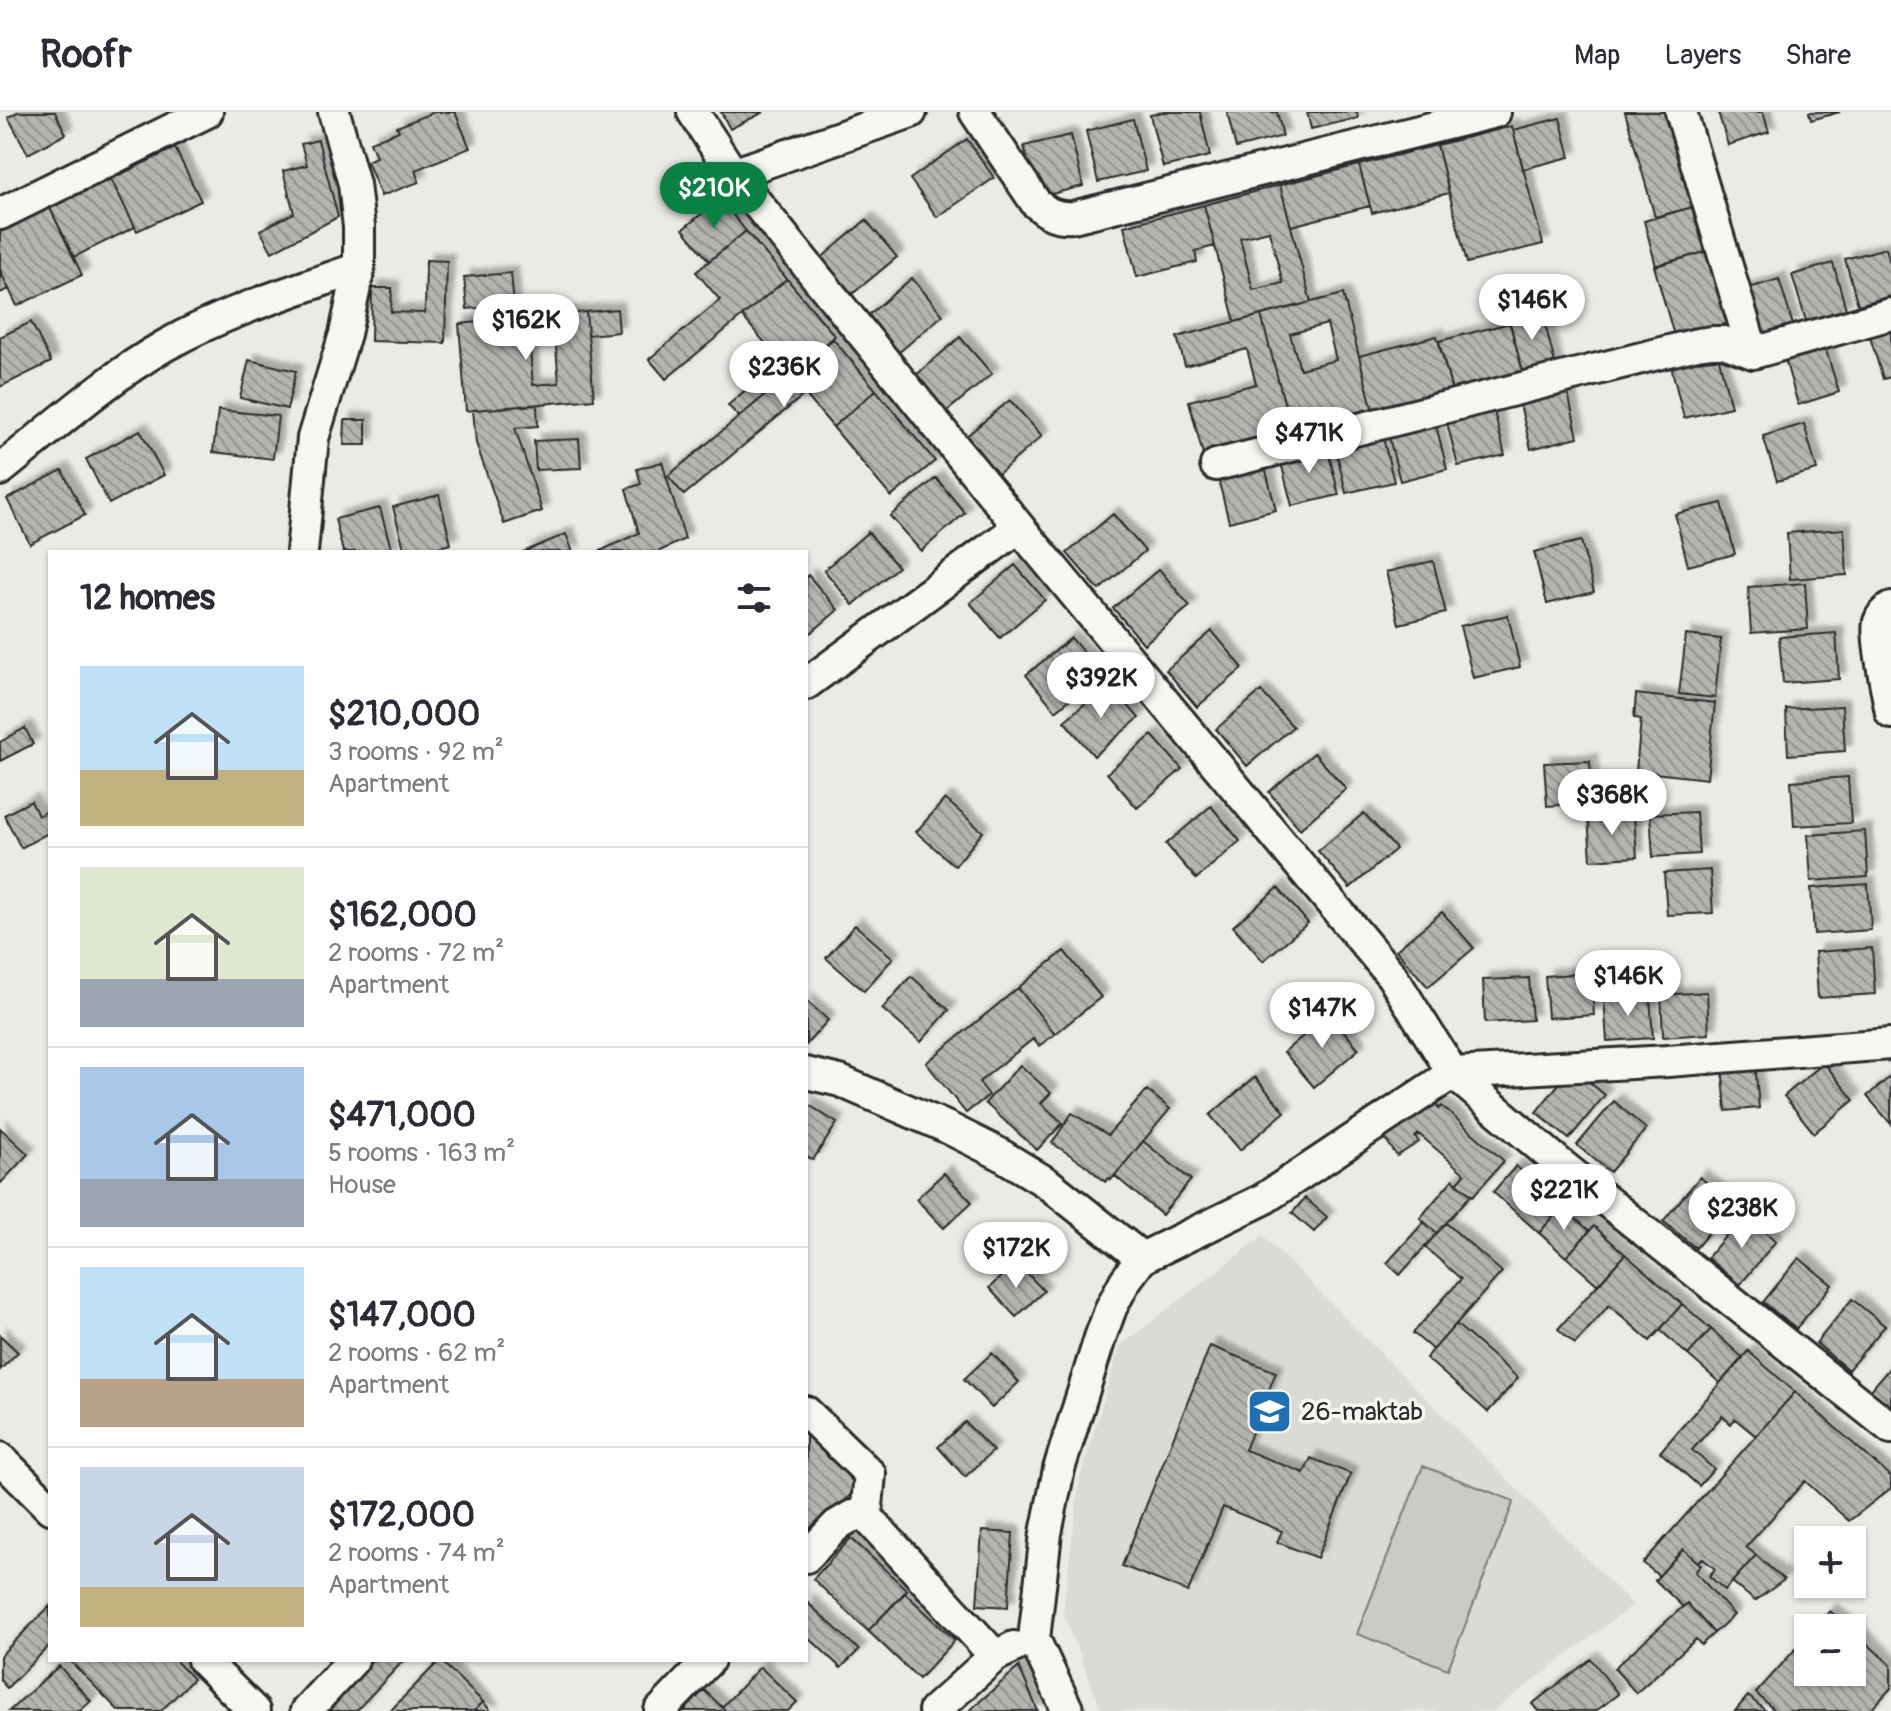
<!DOCTYPE html>
<meta charset="utf-8">
<style>
body{margin:0;font-family:Pangolin,sans-serif;background:#f2f2f3;color:#2b2b33;height:100vh;display:flex;flex-direction:column;font-size:30px;white-space:nowrap}
*{box-sizing:border-box;margin:0}
p{font-size:26px;color:#7c7c81}
.icon{flex:none;width:44px;height:44px;fill:none;stroke:currentColor;stroke-width:2;stroke-linecap:round;stroke-linejoin:round}
.map{position:relative;flex:1;overflow:hidden}
.panel{position:absolute;left:48px;top:438px;width:760px;height:1112px;display:flex;flex-direction:column;background:#fff;border-radius:0px;box-shadow:0 2px 6px #0004}
.panel>*{flex:none}
.buttons{position:absolute;left:1794px;top:1414px;display:grid;gap:16px}
.buttons a{display:grid;place-items:center;width:72px;height:72px;border-radius:0px;background:#fff;box-shadow:0 2px 6px #0004;font-size:40px}
.price{position:absolute;translate:-50% -68px;padding:0 18px;border-radius:28px;background:#fff;color:#222;font-size:26px;line-height:52px;filter:drop-shadow(0 2px 4px #0008)}
.price::after{content:'';position:absolute;left:50%;top:48px;width:24px;height:18px;margin-left:-12px;background:inherit;clip-path:polygon(0 0,100% 0,50% 100%)}
.price.on{background:#0b8043;color:#fff}
ul{padding:0;list-style:none}
li{display:flex;align-items:center;gap:24px;height:200px;padding:0 32px}
li+li{border-top:2px solid #e1e1e2}
li span{display:grid;place-items:center;flex:none;width:224px;height:160px;border-radius:0px;color:#555}
li>.icon{margin-inline-start:auto}
span .icon{width:96px;height:96px;fill:#fffc;stroke-width:1}
li b{font-size:34px}
h2{display:flex;justify-content:space-between;align-items:center;height:96px;padding:0 32px;font-size:34px}
header{display:flex;align-items:center;gap:48px;box-sizing:border-box;height:112px;padding:0 40px;background:#fff;border-bottom:2px solid #e1e1e2}
header strong{font-size:38px}
nav{display:flex;gap:44px;margin-inline-start:auto;font-size:28px}
.map>svg:first-child{display:block}
.built{fill:#dadad6}
.green{fill:#cacac7;stroke:#7a7a79;stroke-width:2}
.building{fill:url(#building-back-hatch);stroke:#2b2b2b;stroke-width:2;fill-rule:evenodd;filter:url(#shadow)}
.lines{fill:none;stroke-linecap:round;stroke-linejoin:round}
.minor-casing{stroke:#2b2b2b;stroke-width:36}
.minor{stroke:#f6f6f2;stroke-width:30}
.labels{text-anchor:middle;dominant-baseline:central;stroke-width:7;stroke-linejoin:round;paint-order:stroke}
.poi-label{font-size:26px;fill:#2b2b2b;stroke:#f6f6f2;text-anchor:start}
</style>
<header>
<strong>Roofr</strong>
<nav><a>Map</a><a>Layers</a><a>Share</a></nav>
</header>
<div class="map">
<svg width="1891" height="1599" viewBox="0 0 1891 1599">
<defs>
<pattern id="building-back-hatch" width="6" height="6" patternUnits="userSpaceOnUse" patternTransform="scale(2)"><rect width="6" height="6" fill="#b4b4b1"/><path d="M-1 5l2 2M0 0l6 6M5-1l2 2" fill="none" stroke="#939390"/></pattern>
<filter id="shadow"><feDropShadow dx="7" dy="-7" stdDeviation="2" flood-color="#0004"/></filter>
</defs>
<rect width="100%" height="100%" fill="#eaeae6"/>
<filter id="ink" filterUnits="userSpaceOnUse"><feTurbulence type="fractalNoise" baseFrequency=".0125" numOctaves="2"/><feDisplacementMap in="SourceGraphic" scale="16" xChannelSelector="R" yChannelSelector="G"/><feConvolveMatrix kernelMatrix="1 2 1 2 8 2 1 2 1" color-interpolation-filters="sRGB"/></filter>
<g filter="url(#ink)">
<path class="built" d="M1263,1124l370,369 -140,106h-391l-39,-99 17,-134 40,-132z"/>
<path class="green" d="M1423,1354l91,35 -66,168 -91,-35z"/>
<path class="building" d="M18,0h37l11,22 -38,20 -20,-37z
M434,0h21l15,36 -55,22 4,12 -38,14 -14,-35 9,-4 -6,-15 29,-11 -2,-4z
M721,0h43l-34,17z
M1164,0h36l10,44 -47,11 -13,-52z
M1227,0h50l6,24 -47,12z
M1307,0h50l1,6 -47,11z
M1625,0h41l27,95 -38,10z
M1718,0h45l6,20 -41,13z
M1809,0h31l-29,8z
M1560,6l10,39 -47,12 -10,-39z
M1133,7l13,52 -48,11 -12,-51z
M1512,14l31,118 -76,19 -30,-118z
M1071,23l12,51 -47,12 -12,-52z
M967,27l27,39 -57,39 -27,-38z
M318,28l20,77 -66,35 -12,-22 34,-17 -11,-42 24,-6 -6,-21z
M1437,33l12,48 -77,20 -13,-48z
M175,36l26,53 -64,30 -26,-52z
M1359,53l11,41 -79,20 -11,-41z
M111,67l24,48 -61,30 -24,-49z
M1280,73l31,117 -76,20 -31,-117zM1269,119l14,52 -30,7 -13,-52z
M720,87l26,32 -37,30 -26,-32z
M1204,93l11,41 -20,5 2,11 -60,15 -13,-51z
M1699,93l13,45 -56,16 -12,-45z
M50,96l32,67 -65,31 -17,-36v-38z
M866,108l31,37 -46,38 -31,-36z
M746,119l41,48 -121,100 -17,-20 71,-59 -24,-28z
M1886,136l5,18v30l-33,9 -13,-46z
M1712,138l20,72 -57,17 -21,-73z
M426,148l21,1 -2,82 -74,-2 1,-53h20l-1,24 34,1z
M1833,151l13,46 -40,12 -14,-46z
M0,158l9,19 -9,4z
M511,161l3,32 -47,4 -3,-32z
M912,166l31,37 -46,39 -31,-37z
M787,167l48,57 -96,81 -11,-12 26,-22 -3,-3 27,-22 -36,-42z
M1779,167l14,46 -41,12 -13,-46z
M1343,182l30,117 -81,21 -31,-117zM1327,212l9,36 -36,9 -10,-35z
M617,197l2,23 -31,3 -2,-23z
M1541,197l15,58 -32,9 -16,-59z
M586,200l8,87 -128,12 -7,-87zM555,224l4,47 -26,2 -4,-47z
M1261,203l31,117 -89,23 -14,-54 67,-17 -9,-35 -62,17 -8,-29z
M31,210l20,40 -51,25v-50z
M1510,211l13,50 -71,18 -13,-50z
M1891,215v50l-8,2 -14,-45z
M1437,224l15,55 -79,20 -14,-55z
M960,225l32,37 -46,38 -31,-36z
M833,227l43,51 -43,37 -28,-33 -121,101 -16,-19z
M1825,235l14,45 -41,13 -13,-46z
M1718,243l13,52 -47,11 -13,-52z
M249,248l47,11 -9,38 -47,-11z
M1566,273l12,52 -47,12 -13,-52z
M876,278l59,71 -44,36 -58,-70z
M1010,288l32,36 -46,40 -32,-38z
M1492,291l13,52 -47,11 -13,-51z
M537,293l1,21 -23,2 27,83 -38,13 -28,-81 -3,-33z
M218,298l60,6 -5,43 -60,-7z
M1434,305l13,52 -47,12 -13,-52z
M345,308h21v25h-22z
M1804,312l13,46 -40,11 -14,-45z
M140,318l24,45 -55,29 -23,-45z
M1381,318l13,52 -48,11 -12,-52z
M579,327l2,29 -45,2 -2,-29z
M1326,331l13,52 -47,11 -13,-51z
M1263,347l13,51 -47,12 -13,-52z
M662,350l23,77 -27,13h-60l41,-19 -13,-44 15,-5 -4,-15z
M62,358l23,45 -55,29 -23,-45z
M936,366l29,35 -44,38 -31,-35z
M439,383l12,49 -33,8h-13l-12,-45z
M1722,391l13,51 -47,12 -13,-52z
M380,396l12,44h-49l-8,-33z
M1113,402l32,37 -46,39 -32,-37z
M1844,417l3,46 -57,4 -3,-46z
M868,420l30,35 -45,38 -29,-35z
M566,422l7,18h-50z
M1581,429l13,51 -47,12 -13,-52z
M1433,449l13,52 -47,11 -13,-52z
M1015,453l30,35 -45,38 -30,-35z
M1159,457l31,37 -46,38 -31,-36z
M808,463l30,35 -32,27v-60z
M1805,471l3,46 -57,4 -3,-46z
M1508,503l12,52 -47,11 -13,-52z
M1212,519l31,37 -46,39 -31,-37z
M1836,521l3,46 -56,4 -4,-46z
M1686,523l35,4 -6,59 -36,-4z
M1071,526l30,34 -45,39 -30,-36z
M1109,572l30,34 -45,38 -30,-35z
M1261,579l32,36 -46,39 -31,-37z
M1636,582l79,9 -8,76 -71,-8 5,-52 -7,-1z
M1842,594l3,45 -57,4 -2,-46z
M25,616l8,16 -33,17v-19z
M1152,623l30,34 -45,39 -30,-35z
M1314,641l32,36 -46,40 -31,-37z
M1590,649l3,42 -46,3 -3,-43z
M1848,665l3,46 -57,3 -3,-45z
M945,687l38,33 -28,34 -39,-34z
M31,689l7,15 12,-6v22l-29,16 -17,-33z
M1211,694l29,35 -44,38 -30,-35z
M1696,700l3,42 -46,3 -3,-43z
M1364,701l32,36 -46,39 -32,-37z
M1634,703l3,42 -46,3 -3,-43z
M1865,719l3,46 -57,4 -3,-46z
M1710,758l3,43 -46,2 -3,-42z
M1868,772l3,46 -57,4 -3,-46z
M1278,776l30,35 -45,38 -30,-35z
M1442,800l32,36 -46,39 -32,-37z
M855,813l38,33 -29,33 -38,-33z
M1872,836l3,46 -57,4 -3,-46z
M1064,839l37,46 -46,37 -37,-46z
M1591,861l3,42 -46,3 -3,-42z
M911,864l38,34 -28,32 -39,-33z
M1529,866l3,42 -47,3 -2,-43z
M1018,876l37,46 -16,12 -6,-7 -54,43 10,13 -23,18 -40,-50z
M1707,880l2,42 -46,3 -2,-42z
M1650,884l3,42 -46,3 -3,-42z
M806,888l22,20 -22,25z
M1329,902l30,35 -45,38 -30,-35z
M1755,950l4,46 -33,3 -4,-46z
M1824,951l30,37 -40,33 -30,-37z
M1020,953l31,28 -10,10 22,20 -26,27 -52,-47z
M1572,956l33,27 -36,44 -33,-27z
M1891,964v48l-24,-28z
M1255,965l30,35 -45,38 -30,-35z
M1147,978l23,19 -59,71 -2,-2 -4,4 -21,-18 -32,-21 20,-30 36,22z
M1434,988l5,9 3,-3 62,55 -31,35 -16,-13 8,-9 -46,-40 -4,3 4,5 -22,14 -15,-22z
M1614,989l32,28 -36,43 -33,-27z
M806,991l31,20 -24,37 -7,-4z
M0,1016l28,26 -28,30z
M1143,1029l48,39 -29,35 -47,-39z
M1516,1054l46,41 -23,26 -46,-41z
M944,1061l28,29 -28,26 -28,-29z
M1700,1065l32,27 -36,44 -33,-27z
M1453,1067l18,16 -34,38 -17,-15z
M1305,1086l22,19 -13,15 -22,-19z
M1562,1095l28,24 -24,26 -27,-24z
M1744,1102l32,27 -36,44 -33,-27z
M1424,1110l13,11 -37,42 -13,-12z
M1446,1111l56,49 -69,78 -20,-17 48,-54 -36,-32z
M1594,1114l31,28 -27,31 -32,-28z
M1625,1142l57,50 -32,37 -41,-36 -34,39 -17,-15z
M1799,1146l33,27 -36,44 -33,-27z
M1016,1150l28,29 -28,26 -27,-29z
M1852,1187l33,27 -37,44 -32,-27z
M1682,1192l29,25 -23,26 -28,-25z
M1456,1212l62,54 -30,34 -62,-54z
M1711,1217l32,29 -23,25 -32,-28z
M0,1223l18,17 -18,18z
M1210,1234l66,26 -31,78 59,23 7,-15 40,16 -34,84 -40,-16 5,-11 -59,-24 -35,85 -66,-26z
M1748,1239l47,41 -39,44 -21,-17 -4,5 -9,-8 -30,34 22,19 -15,17 -39,-34z
M992,1241l27,29 -27,26 -28,-29z
M1891,1254v41l-21,-16z
M1795,1280l96,85v11l-42,33 -44,-40 -59,66 10,8 -31,35 -16,-14 6,-7 -13,-11 -4,4 -15,-13 -24,27 -16,-13z
M965,1310l28,29 -28,26 -27,-30z
M806,1321l55,50 -55,61z
M982,1419l31,2 -5,74 -31,-2z
M851,1426l56,52 -39,41 -55,-52z
M1683,1437l18,16 -6,7 39,43 -20,18 -27,-30 -4,4 -28,-27z
M1756,1443l28,25 -29,21 -23,-19z
M905,1481l50,47 -36,39 -51,-48z
M806,1489l53,49 -18,18 -35,-33z
M1687,1491l27,30 -13,12 -5,-6 -60,54 -22,-25z
M50,1494v39l-43,43 -7,-8v-24z
M1830,1499l20,17h-35z
M1852,1518l39,35v23l-21,23h-95l-19,-18 52,-58v37h44z
M1591,1547l27,35 -22,17h-58l-6,-7z
M69,1548h76l2,2 2,-2h26l18,19 -32,32h-42z
M372,1548h32l-48,51h-32z
M440,1548l43,42 -9,9h-84z
M59,1554l32,35 -11,10h-71z
M760,1555l37,35 -9,9h-62l-4,-4z
M1019,1555l19,44h-69z
M704,1578l18,17 4,4h-42z
M1748,1584l18,15h-31z
M483,1590l8,9h-17z"/>
<g class="lines">
<defs>
<path id="minor" d="M693,0l40,62 286,353 373,449 61,97 106,90 332,265
M975,0l61,91c12,11 20,15 37,14l422,-105
M1681,0l72,241
M733,62l178,-62
M0,102l207,-102
M1216,353l481,-121 15,-2h12l29,11 138,-39
M0,358c54,-43 106,-91 166,-125 61,-34 127,-54 193,-77
M302,440l11,-114 32,-104 14,-66v-41l-5,-43 -20,-72
M1891,496c-6,3 -10,8 -12,14 -4,14 9,73 12,91
M806,572l213,-157
M806,961l34,8 106,46 52,26 49,30 95,75
M806,1300l64,62 -4,42
M0,1346l50,50
M806,1445l31,-32 15,-9h14l129,140
M203,1548l51,51
M306,1599l47,-51
M660,1599l49,-51
M934,1599l61,-55 19,-9
M1068,1599l-34,-72 12,-106 13,-64 41,-131 11,-30 14,-27 17,-23 120,-58 191,-127 215,-12 223,-17"/>
</defs>
<use href="#minor" class="minor-casing"/>
<use href="#minor" class="minor"/>
</g>
</g>
<defs>
<symbol id="school-square" viewBox="-11 -11 22 22"><rect x="-9" y="-9" width="18" height="18" rx="4" fill="#1f6fb2" stroke="#f6f6f2"/><path d="M0-5L7-2L0 1L-7-2ZM-4 1L0 2.5L4 1V4Q0 6-4 4Z" fill="#fff"/></symbol>
</defs>
<g fill-rule="evenodd">
<use href="#school-square" x="1244" y="1274" width="51" height="51"/>
</g>
<g class="labels">
<g class="poi-label">
<text x="1301" y="1300">26-maktab</text>
</g>
</g>
</svg>
<div class="buttons">
<a>+</a>
<a>−</a>
</div>
<b class="price on" style="left:714px;top:118px">$210K</b>
<b class="price" style="left:1532px;top:230px">$146K</b>
<b class="price" style="left:526px;top:250px">$162K</b>
<b class="price" style="left:784px;top:297px">$236K</b>
<b class="price" style="left:1309px;top:363px">$471K</b>
<b class="price" style="left:1101px;top:608px">$392K</b>
<b class="price" style="left:1612px;top:725px">$368K</b>
<b class="price" style="left:1628px;top:906px">$146K</b>
<b class="price" style="left:1322px;top:938px">$147K</b>
<b class="price" style="left:1564px;top:1120px">$221K</b>
<b class="price" style="left:1742px;top:1138px">$238K</b>
<b class="price" style="left:1016px;top:1178px">$172K</b>
<section class="panel">
<h2>12 homes<svg class="icon" aria-label="filters" viewBox="0 0 24 24"><path d="M4 7h16M4 17h16"/><circle cx="9" cy="7" r="2"/><circle cx="15" cy="17" r="2"/></svg></h2>
<ul>
<li><span style="background:linear-gradient(#bfe0f5 65%,#c2b280 0)"><svg class="icon" aria-label="home" viewBox="0 0 24 24"><path d="M3 11l9-7 9 7M6 9v11h12V9"/></svg></span><div><b>$210,000</b><p>3 rooms · 92 m²</p><p>Apartment</p></div></li>
<li><span style="background:linear-gradient(#dfe7d0 70%,#9aa5b1 0)"><svg class="icon" aria-label="home" viewBox="0 0 24 24"><path d="M3 11l9-7 9 7M6 9v11h12V9"/></svg></span><div><b>$162,000</b><p>2 rooms · 72 m²</p><p>Apartment</p></div></li>
<li><span style="background:linear-gradient(#a9c7e8 70%,#9aa5b1 0)"><svg class="icon" aria-label="home" viewBox="0 0 24 24"><path d="M3 11l9-7 9 7M6 9v11h12V9"/></svg></span><div><b>$471,000</b><p>5 rooms · 163 m²</p><p>House</p></div></li>
<li><span style="background:linear-gradient(#bfe0f5 70%,#b9a48a 0)"><svg class="icon" aria-label="home" viewBox="0 0 24 24"><path d="M3 11l9-7 9 7M6 9v11h12V9"/></svg></span><div><b>$147,000</b><p>2 rooms · 62 m²</p><p>Apartment</p></div></li>
<li><span style="background:linear-gradient(#c9d6e8 75%,#c2b280 0)"><svg class="icon" aria-label="home" viewBox="0 0 24 24"><path d="M3 11l9-7 9 7M6 9v11h12V9"/></svg></span><div><b>$172,000</b><p>2 rooms · 74 m²</p><p>Apartment</p></div></li>
</ul>
</section>
</div>
